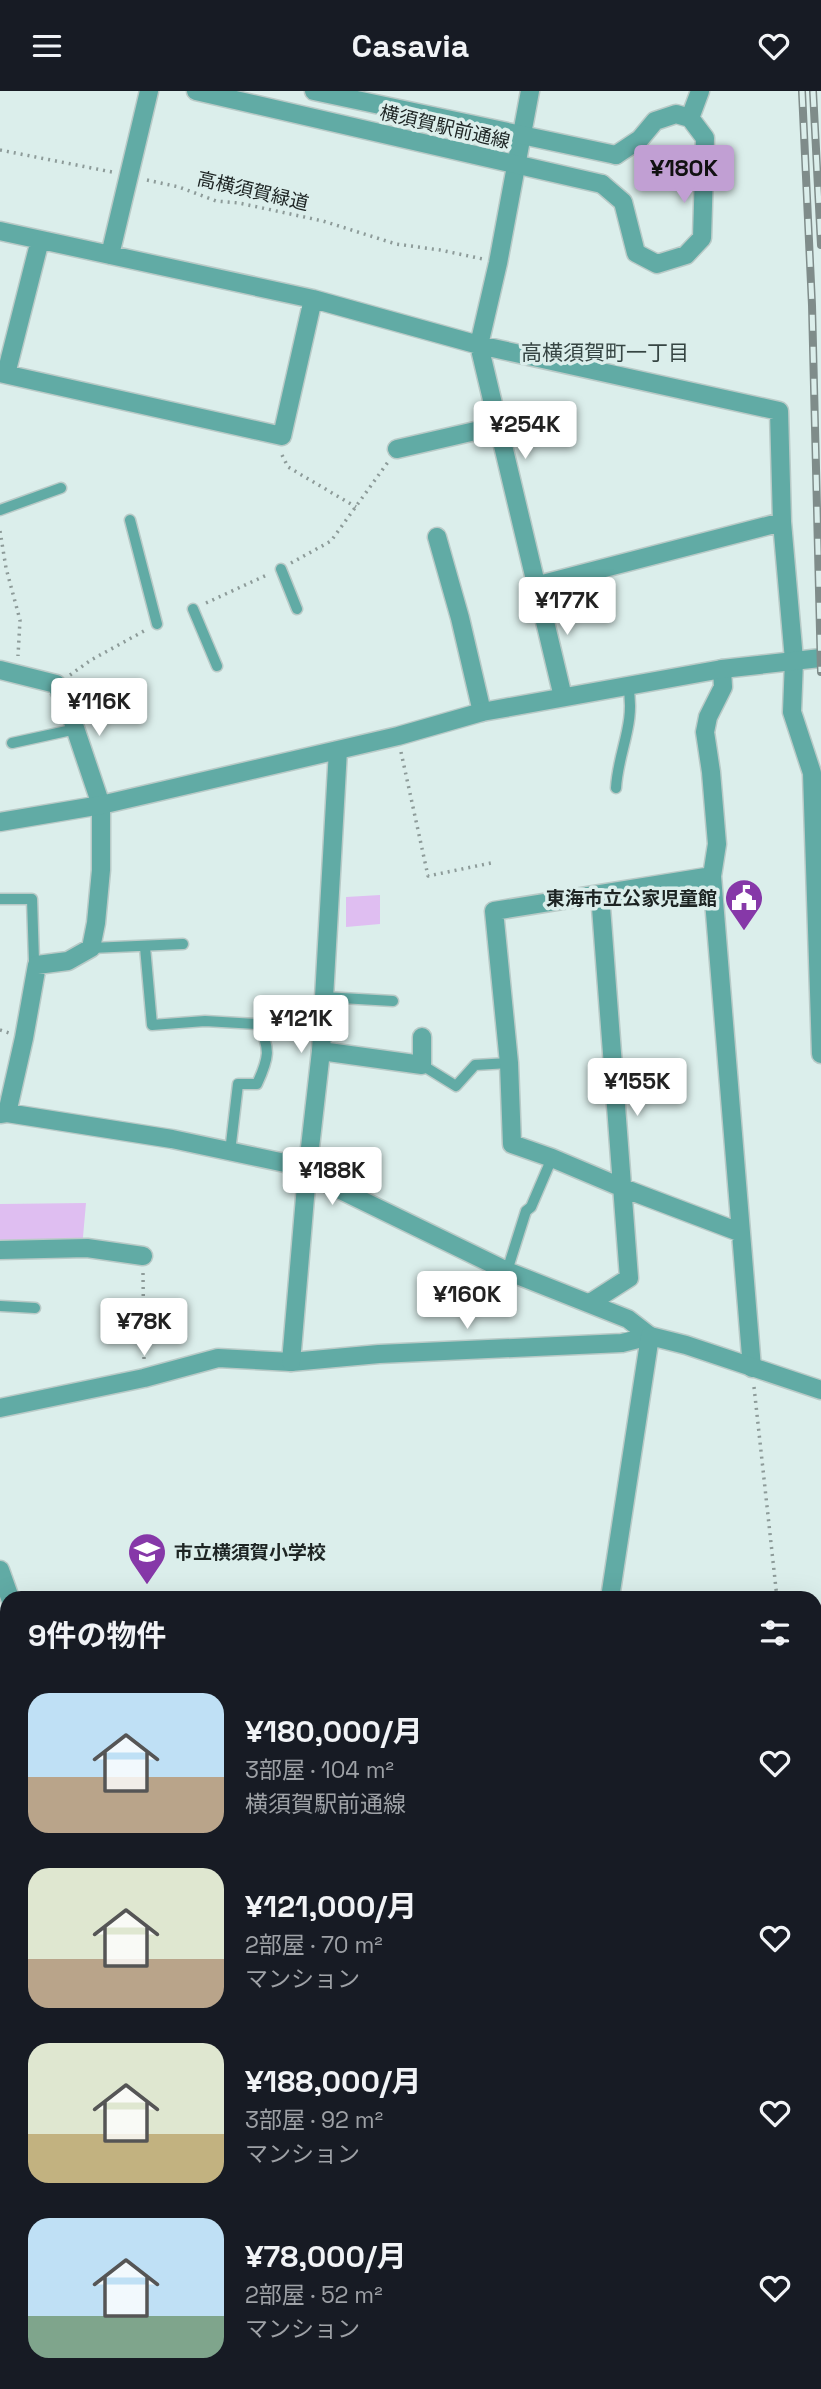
<!DOCTYPE html>
<html lang="ja">
<meta charset="utf-8">
<style>
body{margin:0;font-family:"Space Grotesk","Noto Sans JP",sans-serif;background:#20242c;color:#f1f3f6;height:100vh;display:flex;flex-direction:column;font-size:26px;white-space:nowrap}
*{box-sizing:border-box;margin:0}
p{font-size:23px;color:#9ea1a6}
.icon{flex:none;width:38px;height:38px;fill:none;stroke:currentColor;stroke-width:2;stroke-linecap:round;stroke-linejoin:round}
.map{position:relative;flex:1;overflow:hidden}
.sheet{position:absolute;left:0px;top:1500px;width:822px;height:800px;display:flex;flex-direction:column;background:#171b24;border-radius:21px 21px 0 0;box-shadow:0 7px 28px #0002}
.sheet>*{flex:none}
.price{position:absolute;translate:-50% -60px;padding:0 16px;border-radius:7px;background:#fff;color:#222;font-size:23px;line-height:46px;filter:drop-shadow(0 2px 4px #0008)}
.price::after{content:'';position:absolute;left:50%;top:42px;width:21px;height:16px;margin-left:-10px;background:inherit;clip-path:polygon(0 0,100% 0,50% 100%)}
.price.selected{background:#c19fd3;color:#111}
ul{padding:0;list-style:none}
li{display:flex;align-items:center;gap:21px;height:175px;padding:0 28px}
li span{display:grid;place-items:center;flex:none;width:196px;height:140px;border-radius:21px;color:#555}
li>.icon{margin-inline-start:auto}
span .icon{width:84px;height:84px;fill:#fffc;stroke-width:1}
li b{font-size:30px}
h2{display:flex;justify-content:space-between;align-items:center;height:84px;padding:0 28px;font-size:30px}
header{display:flex;justify-content:space-between;align-items:center;height:91px;padding:0 28px;background:#171b24;font-size:32px;font-weight:700}
.map>svg:first-child{display:block}
.green{fill:#dfbef1}
.lines{fill:none;stroke-linecap:round;stroke-linejoin:round}
.service-casing{stroke:#b9cac7;stroke-width:13}
.minor-casing{stroke:#b9cac7;stroke-width:21}
.tertiary-casing{stroke:#b9cac7;stroke-width:21}
.trunk-casing{stroke:#b9cac7;stroke-width:23}
.path{stroke:#8d9b99;stroke-width:3.5;stroke-dasharray:2 5;stroke-linecap:butt}
.service{stroke:#61aba5;stroke-width:10}
.minor{stroke:#61aba5;stroke-width:18}
.tertiary{stroke:#61aba5;stroke-width:18}
.trunk{stroke:#1c5c58;stroke-width:19}
.rail-casing{stroke:#7f8c8a;stroke-width:8}
.rail{stroke:#dbeeeb;stroke-width:5;stroke-dasharray:16;stroke-linecap:butt}
.labels{text-anchor:middle;dominant-baseline:central;stroke-width:7;stroke-linejoin:round;paint-order:stroke}
.street-label{font-size:19px;fill:#1d2423;stroke:#dbeeeb}
.poi-label{font-size:19px;font-weight:bold;fill:#1d2423;stroke:#dbeeeb;text-anchor:end}
.neighbourhood-label{font-size:21px;fill:#364543;stroke:#dbeeeb}
</style>
<header><svg class="icon" aria-label="menu" viewBox="0 0 24 24"><path d="M4 6h16M4 12h16M4 18h16"/></svg>Casavia<svg class="icon" aria-label="heart" viewBox="0 0 24 24"><path d="M12 20l-8-8c-3-5 5-10 8-4 3-6 11-1 8 4z"/></svg></header>
<div class="map">
<svg width="821" height="2298" viewBox="0 0 821 2298">
<rect width="100%" height="100%" fill="#dbeeeb"/>
<path class="green" d="M380,804v29l-34,3v-30z
M86,1112l-4,45 -82,2v-46z"/>
<g class="lines">
<defs>
<path id="service" d="M0,419l61,-22
M130,429l27,104
M281,478l16,40
M193,518l24,57
M71,624l37,-15
M12,652l64,-14
M616,697c2,-37 20,-64 12,-102
M0,808h32l2,62 3,4
M145,856l7,78 53,-4 53,3c13,25 11,34 -1,60h-19l-8,68
M91,857l92,-4
M324,906l69,4
M422,974l34,21 19,-21 34,-2
M507,1180l19,-60 5,-4 21,-49
M0,1215l35,2"/>
<path id="minor" d="M530,0l-32,172 -19,82 84,352
M690,27l10,-27
M602,93l21,18 13,51 21,11 29,-9 16,-17 3,-100 -15,-20 -14,-4 -21,7 -15,18 -24,16
M0,140l313,68 166,46 300,66 3,111 12,138 -2,52 20,61 9,281
M110,164l39,-164
M0,282l282,63 31,-137
M6,283l34,-134
M397,358l100,-23
M437,446l23,81 22,94
M535,495l247,-64
M722,578l1,18 -15,30 -3,15 6,40 6,72 -5,32 40,492
M0,579l56,14 14,29 31,92v65l-5,53 -5,25 -23,13 -31,4 -13,73 -17,75
M712,785l-218,35 15,152 3,81 40,14 71,30 116,44
M321,960l101,14v-28
M0,1023l7,-1 165,26 113,24 222,108 121,48 22,17
M0,1159l87,-2 56,8
M590,1212l39,-25 -29,-384
M0,1317l144,-30 74,-20 73,4 88,-8 243,-11 28,-7
M0,1479l10,28
M816,1623l5,-3
M0,2207l7,-3
M816,2235l5,-2
M0,2237l7,7
M816,2278l3,20
M58,2292l6,6
M148,2292l6,6
M384,2292v6
M649,2292l1,6
M0,2297l19,-5
M605,2298l21,-6"/>
<path id="tertiary" d="M196,0l406,93
M314,0l302,64
M0,731l101,-17 297,-69 84,-24 240,-43 99,-11
M291,1271l16,-188 14,-123 17,-301
M610,1507l40,-262 36,9 135,45
M816,1800l5,-1
M258,2292v6"/>
<path id="trunk" d="M816,1950l5,-2
M816,1978l5,-1
M0,2081h7
M0,2116h7"/>
</defs>
<use href="#service" class="service-casing"/>
<use href="#minor" class="minor-casing"/>
<use href="#tertiary" class="tertiary-casing"/>
<use href="#trunk" class="trunk-casing"/>
<path class="path" d="M0,59l112,22
M147,89l32,7 37,14 23,2 84,18 73,23 44,6 43,9
M282,364l6,12 68,40
M0,440l6,37 14,52 -2,36
M291,472l40,-22 57,-79
M206,512l63,-29
M70,584l21,-15 53,-29
M401,661l27,124 63,-13
M0,939l9,3
M143,1182l1,86
M754,1296l23,211
M0,2145l7,7"/>
<use href="#service" class="service"/>
<use href="#minor" class="minor"/>
<use href="#tertiary" class="tertiary"/>
<use href="#trunk" class="trunk"/>
<defs>
<path id="rail" d="M802,0l10,214 9,367
M813,0l8,154
M0,2201l7,7
M0,2219l7,7
M77,2292l5,6
M98,2292l6,6"/>
</defs>
<use href="#rail" class="rail-casing"/>
<use href="#rail" class="rail"/>
</g>
<defs>
<symbol id="civic-pin" viewBox="-11 -11 22 30"><path d="M0 17L-7.5 6A9.5 9.5 0 1 1 7.5 6Z" fill="#8638a8" stroke="#dbeeeb"/><path d="M-.6-6.5H3V-4.5H.6V-3L4-1V1h2V6H-6V1h2V-1L-.6-3ZM-1.2 2.5V6h2.4V2.5Z" fill="#fff"/></symbol>
<symbol id="school-pin" viewBox="-11 -11 22 30"><path d="M0 17L-7.5 6A9.5 9.5 0 1 1 7.5 6Z" fill="#8638a8" stroke="#dbeeeb"/><path d="M0-5L7-2L0 1L-7-2ZM-4 1L0 2.5L4 1V4Q0 6-4 4Z" fill="#fff"/></symbol>
</defs>
<g fill-rule="evenodd">
<use href="#civic-pin" x="722" y="785" width="44" height="60"/>
<use href="#school-pin" x="125" y="1439" width="44" height="60"/>
</g>
<g class="labels">
<g class="street-label">
<text transform="translate(445 36) rotate(13)">横須賀駅前通線</text>
<text transform="translate(253 100) rotate(13)">高横須賀緑道</text>
</g>
<g class="poi-label">
<text x="717" y="807">東海市立公家児童館</text>
<text x="174" y="1461" text-anchor="start">市立横須賀小学校</text>
</g>
<g class="neighbourhood-label">
<text x="605" y="261">高横須賀町一丁目</text>
</g>
</g>
</svg>
<b class="price selected" style="left:684px;top:114px">¥180K</b>
<b class="price" style="left:525px;top:370px">¥254K</b>
<b class="price" style="left:567px;top:546px">¥177K</b>
<b class="price" style="left:99px;top:647px">¥116K</b>
<b class="price" style="left:301px;top:964px">¥121K</b>
<b class="price" style="left:637px;top:1027px">¥155K</b>
<b class="price" style="left:332px;top:1116px">¥188K</b>
<b class="price" style="left:467px;top:1240px">¥160K</b>
<b class="price" style="left:144px;top:1267px">¥78K</b>
<section class="sheet">
<h2>9件の物件<svg class="icon" aria-label="filters" viewBox="0 0 24 24"><path d="M4 7h16M4 17h16"/><circle cx="9" cy="7" r="2"/><circle cx="15" cy="17" r="2"/></svg></h2>
<ul>
<li><span style="background:linear-gradient(#bfe0f5 60%,#b9a48a 0)"><svg class="icon" aria-label="home" viewBox="0 0 24 24"><path d="M3 11l9-7 9 7M6 9v11h12V9"/></svg></span><div><b>¥180,000/月</b><p>3部屋 · 104 m²</p><p>横須賀駅前通線</p></div><svg class="icon" aria-label="heart" viewBox="0 0 24 24"><path d="M12 20l-8-8c-3-5 5-10 8-4 3-6 11-1 8 4z"/></svg></li>
<li><span style="background:linear-gradient(#dfe7d0 65%,#b9a48a 0)"><svg class="icon" aria-label="home" viewBox="0 0 24 24"><path d="M3 11l9-7 9 7M6 9v11h12V9"/></svg></span><div><b>¥121,000/月</b><p>2部屋 · 70 m²</p><p>マンション</p></div><svg class="icon" aria-label="heart" viewBox="0 0 24 24"><path d="M12 20l-8-8c-3-5 5-10 8-4 3-6 11-1 8 4z"/></svg></li>
<li><span style="background:linear-gradient(#dfe7d0 65%,#c2b280 0)"><svg class="icon" aria-label="home" viewBox="0 0 24 24"><path d="M3 11l9-7 9 7M6 9v11h12V9"/></svg></span><div><b>¥188,000/月</b><p>3部屋 · 92 m²</p><p>マンション</p></div><svg class="icon" aria-label="heart" viewBox="0 0 24 24"><path d="M12 20l-8-8c-3-5 5-10 8-4 3-6 11-1 8 4z"/></svg></li>
<li><span style="background:linear-gradient(#bfe0f5 70%,#7fa58c 0)"><svg class="icon" aria-label="home" viewBox="0 0 24 24"><path d="M3 11l9-7 9 7M6 9v11h12V9"/></svg></span><div><b>¥78,000/月</b><p>2部屋 · 52 m²</p><p>マンション</p></div><svg class="icon" aria-label="heart" viewBox="0 0 24 24"><path d="M12 20l-8-8c-3-5 5-10 8-4 3-6 11-1 8 4z"/></svg></li>
</ul>
</section>
</div>
